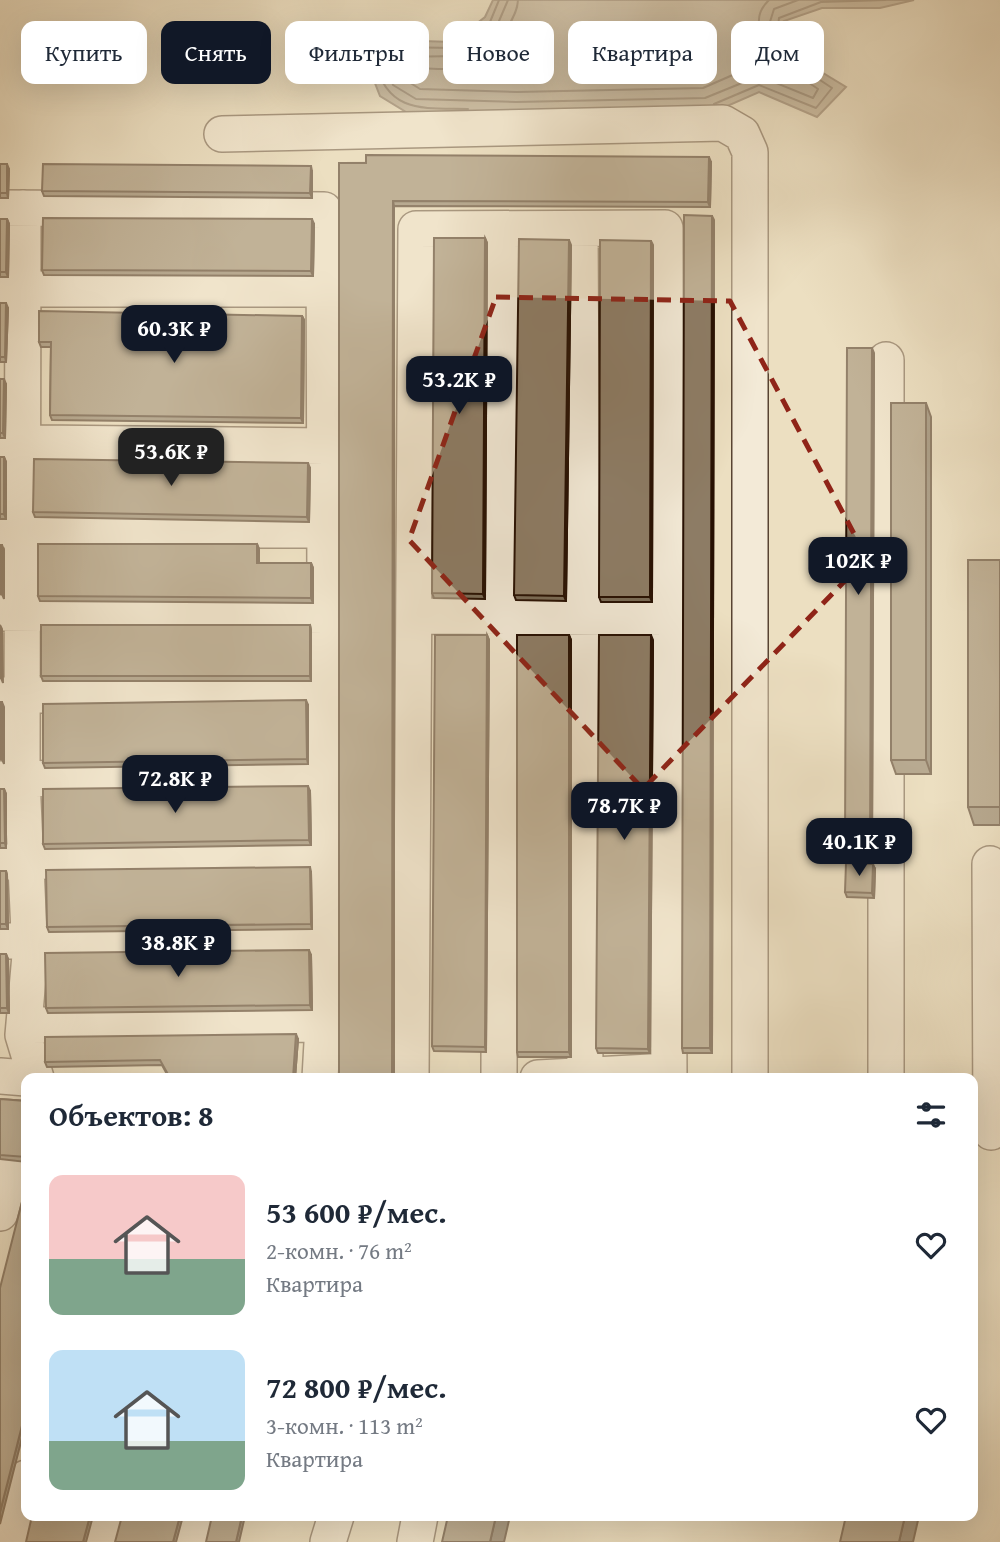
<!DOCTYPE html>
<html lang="ru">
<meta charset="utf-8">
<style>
body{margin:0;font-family:"Gentium Book Plus",serif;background:#f2f2f3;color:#1f2937;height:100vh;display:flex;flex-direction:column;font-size:26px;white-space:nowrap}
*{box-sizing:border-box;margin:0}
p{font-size:23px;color:#747a83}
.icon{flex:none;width:38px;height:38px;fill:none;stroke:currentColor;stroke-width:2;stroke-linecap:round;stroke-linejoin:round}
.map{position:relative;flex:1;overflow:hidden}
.panel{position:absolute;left:21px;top:1073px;width:957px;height:448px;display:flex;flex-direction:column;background:#fff;border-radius:14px;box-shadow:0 7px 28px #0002}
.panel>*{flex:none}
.guide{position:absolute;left:21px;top:21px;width:959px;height:63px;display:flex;gap:14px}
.price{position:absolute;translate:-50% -60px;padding:0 16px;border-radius:14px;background:#111827;color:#fff;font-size:23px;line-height:46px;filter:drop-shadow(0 2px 4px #0008)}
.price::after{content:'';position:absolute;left:50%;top:42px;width:21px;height:16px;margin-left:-10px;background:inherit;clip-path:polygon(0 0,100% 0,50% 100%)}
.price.current{background:#222;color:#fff}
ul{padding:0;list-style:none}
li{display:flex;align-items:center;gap:21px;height:175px;padding:0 28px}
li span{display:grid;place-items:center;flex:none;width:196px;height:140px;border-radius:14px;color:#555}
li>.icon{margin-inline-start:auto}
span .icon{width:84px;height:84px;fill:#fffc;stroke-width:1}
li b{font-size:30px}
h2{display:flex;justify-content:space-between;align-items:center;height:84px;padding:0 28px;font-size:30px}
.chip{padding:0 24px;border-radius:14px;background:#fff;box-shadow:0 7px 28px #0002;font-size:24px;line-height:63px}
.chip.current{background:#111827;color:#fff}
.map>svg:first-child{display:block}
.water{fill:#a99980;stroke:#75624e;stroke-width:2}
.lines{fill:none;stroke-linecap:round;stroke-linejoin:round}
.shore{stroke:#685441;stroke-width:2}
.minor-casing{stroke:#584432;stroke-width:38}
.minor{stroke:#f3ead7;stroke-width:35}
.wall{fill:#796b57;stroke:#271002;stroke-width:2}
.shaded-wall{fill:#635747;stroke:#271002;stroke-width:2}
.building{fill:#8d7c65;stroke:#271002;stroke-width:2}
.marked{fill:none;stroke:#8f2418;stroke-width:5;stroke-dasharray:14 9;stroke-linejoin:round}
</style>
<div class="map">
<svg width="1000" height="1542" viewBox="0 0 1000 1542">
<rect width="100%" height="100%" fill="#ecdfc1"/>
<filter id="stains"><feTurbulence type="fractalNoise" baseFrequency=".00286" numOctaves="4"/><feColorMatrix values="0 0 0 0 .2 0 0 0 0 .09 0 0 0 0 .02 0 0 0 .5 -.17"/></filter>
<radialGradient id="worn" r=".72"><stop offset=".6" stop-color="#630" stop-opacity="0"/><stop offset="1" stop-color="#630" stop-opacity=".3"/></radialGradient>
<path class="water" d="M493,0h421l-34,8h-58l-38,13 21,41 41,25 -29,30 -58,-25 -50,22 -298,1 -31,-19 -14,-36 23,-20 64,2 32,-25z"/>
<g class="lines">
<path class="shore" d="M508,0l-12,28 -36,28 -66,1 -8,8 7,20 23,14 100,3 189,-4 54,-22 54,22 5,-9 -26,-18 -23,-46 5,-16 24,-9
M518,0c-1,24 -36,63 -60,68 -18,3 -39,-1 -57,-1l-3,3 3,7 19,12 97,3 186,-4 48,-21 25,1c-3,-25 -32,-44 -7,-68
M714,104l45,-19 57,23 16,-20 -33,-22 -21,-40 1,-8 42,-16 64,-2
M468,109c-44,-1 -80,5 -93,-47l17,-15 64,1 34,-26 9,-22"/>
<defs>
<path id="minor" d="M222,134l501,-11 19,11 8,18v926
M0,208l324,2 2,762 -6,106
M23,208l-1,571 304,-6
M580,229l5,847
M0,289h324
M0,450h22l16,-7 287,3
M0,530h325
M0,613l325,2
M414,616l253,1
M0,695h326
M0,779h22l8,176 -7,80 13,43
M0,862l326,-6
M990,864l1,268
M0,941h326
M24,1025l299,-1
M0,1076l26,2
M411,1078l5,-849 249,-1 4,850
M499,1078l2,-849
M538,1078l131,-7
M886,1078v-718
M0,1213l12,-45
M11,1542l15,-64
M103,1542l6,-26
M190,1542l7,-26
M328,1542l8,-26
M415,1542l5,-26"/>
</defs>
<use href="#minor" class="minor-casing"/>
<use href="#minor" class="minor"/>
</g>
<path class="wall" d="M711,162l-1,45 -316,-1v872h-55v-915z
M0,164l9,5 -1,29h-8z
M312,171v27l-268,-2 -2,-5z
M0,219h7l2,5 -1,53h-8z
M714,220l-2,833h-29l-1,-5z
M314,224l-1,52 -269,-1 -2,-5z
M485,238l2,5 -2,356 -51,-1 -2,-5z
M571,245l-5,356 -50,-1 -2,-5z
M653,245l-1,357h-51l-2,-5z
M0,303l8,5 -2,54h-6z
M302,316l2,4 -1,103 -251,-3 -2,-5 1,-68h-10l-2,-5z
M874,353l-2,498 -25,-1 -2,-4z
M0,379l6,5 -1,54h-5z
M931,417v357h-35l-5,-14z
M0,457h4l2,5v57h-6z
M310,468l-1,54 -274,-5 -2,-5z
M257,544l2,5v14h52l2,5v35l-273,-2 -2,-5z
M1000,560v265h-26l-6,-18z
M310,625l1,5v51h-268l-2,-5z
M487,635l2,5 -3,412 -52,-1 -2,-5z
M569,635l2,5v417h-53l-1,-5z
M653,640l-3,413h-52l-2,-5z
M308,705v59l-263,4 -2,-5z
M0,789h4l2,5v54h-6z
M310,791l1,54 -266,4 -2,-5z
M875,869l-1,29 -27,-1 -2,-5z
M0,871h6l1,4 1,54h-8z
M311,872l1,57 -263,3 -2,-5z
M0,954h6l2,5 1,54h-9z
M311,955l1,55 -264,3 -2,-5z
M298,1039l-3,39h-126l-7,-13 -115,2 -2,-5z
M0,1099l26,2v61l-26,-3z"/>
<path class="shaded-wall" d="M709,157l2,5 -1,45 -2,-5z
M7,164l2,5 -1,29 -1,-5z
M311,166l1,5v27l-2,-5z
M393,201l1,5v872h-2z
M712,216l2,4 -2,833 -2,-5z
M7,219l2,5 -1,53 -2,-5z
M312,219l2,5 -1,52 -2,-5z
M485,238l2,5 -2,356 -2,-5z
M569,240l2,5 -5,356 -2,-5z
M651,241l2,4 -1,357 -2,-5z
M6,303l2,5 -2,54 -1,-5z
M302,316l2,4 -1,103 -2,-5z
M872,348l2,5 -2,498 -2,-5z
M4,379l2,5 -1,54 -2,-5z
M926,403l5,14v357l-5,-14z
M4,457l2,5v57l-2,-5z
M308,463l2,5 -1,54 -2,-5z
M257,544l2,5v19l-2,-5z
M2,545l2,5v49l-2,-5z
M311,563l2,5v35l-2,-5z
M0,625l2,4 1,54 -2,-5z
M310,625l1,5v51l-1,-5z
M487,635l2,5 -3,412 -1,-5z
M569,635l2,5v417l-2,-5z
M651,635l2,5 -3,413 -2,-4z
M306,700l2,5v59l-1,-5z
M2,702l2,5v57l-2,-5z
M308,786l2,5 1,54 -2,-5z
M4,789l2,5v54l-1,-5z
M873,864l2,5 -1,29 -2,-5z
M310,867l1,5 1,57 -1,-5z
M6,871l1,4 1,54 -2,-5z
M309,950l2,5 1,55 -2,-5z
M6,954l2,5 1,54 -2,-5z
M296,1034l2,5 -3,39h-2z
M26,1410v12l-26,102v-12z
M90,1516h3l-7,26h-3z
M180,1516h3l-7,26h-3z
M242,1516h3l-6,26h-3z
M496,1516h14l-6,26h-14z
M905,1516h14l-6,26h-14z"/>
<path class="building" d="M366,155l343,2 -1,45 -315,-1 -1,877h-53v-915h27z
M0,164h7v29h-7z
M43,164l268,2 -1,27 -268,-2z
M684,215l28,1 -2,832h-28z
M43,218l269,1 -1,52 -269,-1z
M0,219h7l-1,53h-6z
M434,238h51l-2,356 -51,-1z
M519,239l50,1 -5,356 -50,-1z
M600,240l51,1 -1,356h-51z
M0,303h6l-1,54h-5z
M39,311l263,5 -1,102 -251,-3 1,-73h-12z
M847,348h25l-2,498h-25z
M0,379h4l-1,54h-3z
M891,403h35v357h-35z
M0,457h4v57h-4z
M34,459l274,4 -1,54 -274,-5z
M38,544h219v19h54v35l-273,-2z
M0,545h2v49h-2z
M968,560h32v247h-32z
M0,625l1,53h-1z
M41,625h269v51h-269z
M435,635h52l-2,412 -53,-1z
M517,635h52v417h-52z
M599,635h52l-3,414 -52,-1z
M306,700l1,59 -264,4v-59z
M0,702h2v57h-2z
M308,786l1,54 -266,4v-55z
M0,789h4l1,54h-5z
M846,863l27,1 -1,29 -27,-1z
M310,867l1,57 -264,3 -1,-57z
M0,871h6v53h-6z
M309,950l1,55 -264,3 -1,-55z
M0,954h6l1,54h-7z
M296,1034l-3,44h-123l-10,-18 -115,2v-25z
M0,1099l26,2v56l-26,-2z
M26,1186v224l-26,102v-224z
M32,1516h58l-7,26h-57z
M122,1516h58l-7,26h-58z
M212,1516h30l-6,26h-30z
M448,1516h48l-6,26h-48z
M846,1516h59l-6,26h-59z"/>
<path d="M0 0H1000V1542H0ZM496,297l234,4 137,257 -224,231 -234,-249z" fill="#ecdfc1" fill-opacity=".55" fill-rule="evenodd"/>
<path class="marked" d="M496,297l234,4 137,257 -224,231 -234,-249z"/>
<rect width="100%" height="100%" filter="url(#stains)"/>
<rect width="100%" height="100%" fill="url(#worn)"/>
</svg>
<b class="price" style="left:174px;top:365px">60.3K ₽</b>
<b class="price" style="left:459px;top:416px">53.2K ₽</b>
<b class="price current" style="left:171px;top:488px">53.6K ₽</b>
<b class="price" style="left:858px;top:597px">102K ₽</b>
<b class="price" style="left:175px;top:815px">72.8K ₽</b>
<b class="price" style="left:624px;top:842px">78.7K ₽</b>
<b class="price" style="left:859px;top:878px">40.1K ₽</b>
<b class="price" style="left:178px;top:979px">38.8K ₽</b>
<div class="guide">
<a class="chip">Купить</a>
<a class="chip current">Снять</a>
<a class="chip">Фильтры</a>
<a class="chip">Новое</a>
<a class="chip">Квартира</a>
<a class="chip">Дом</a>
</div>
<section class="panel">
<h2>Объектов: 8<svg class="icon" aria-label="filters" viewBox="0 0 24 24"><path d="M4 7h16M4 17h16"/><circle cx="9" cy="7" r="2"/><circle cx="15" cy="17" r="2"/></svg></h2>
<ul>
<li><span style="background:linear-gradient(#f6c9c9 60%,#7fa58c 0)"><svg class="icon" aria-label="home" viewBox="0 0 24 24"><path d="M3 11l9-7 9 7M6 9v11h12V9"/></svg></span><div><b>53 600 ₽/мес.</b><p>2-комн. · 76 m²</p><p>Квартира</p></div><svg class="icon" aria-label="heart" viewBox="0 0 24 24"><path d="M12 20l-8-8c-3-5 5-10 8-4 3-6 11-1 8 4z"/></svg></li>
<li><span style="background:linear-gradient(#bfe0f5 65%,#7fa58c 0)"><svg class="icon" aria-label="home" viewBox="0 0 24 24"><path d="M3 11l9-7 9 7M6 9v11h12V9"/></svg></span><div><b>72 800 ₽/мес.</b><p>3-комн. · 113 m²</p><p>Квартира</p></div><svg class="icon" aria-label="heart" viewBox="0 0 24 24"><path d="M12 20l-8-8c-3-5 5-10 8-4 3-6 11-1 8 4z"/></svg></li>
</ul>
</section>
</div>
